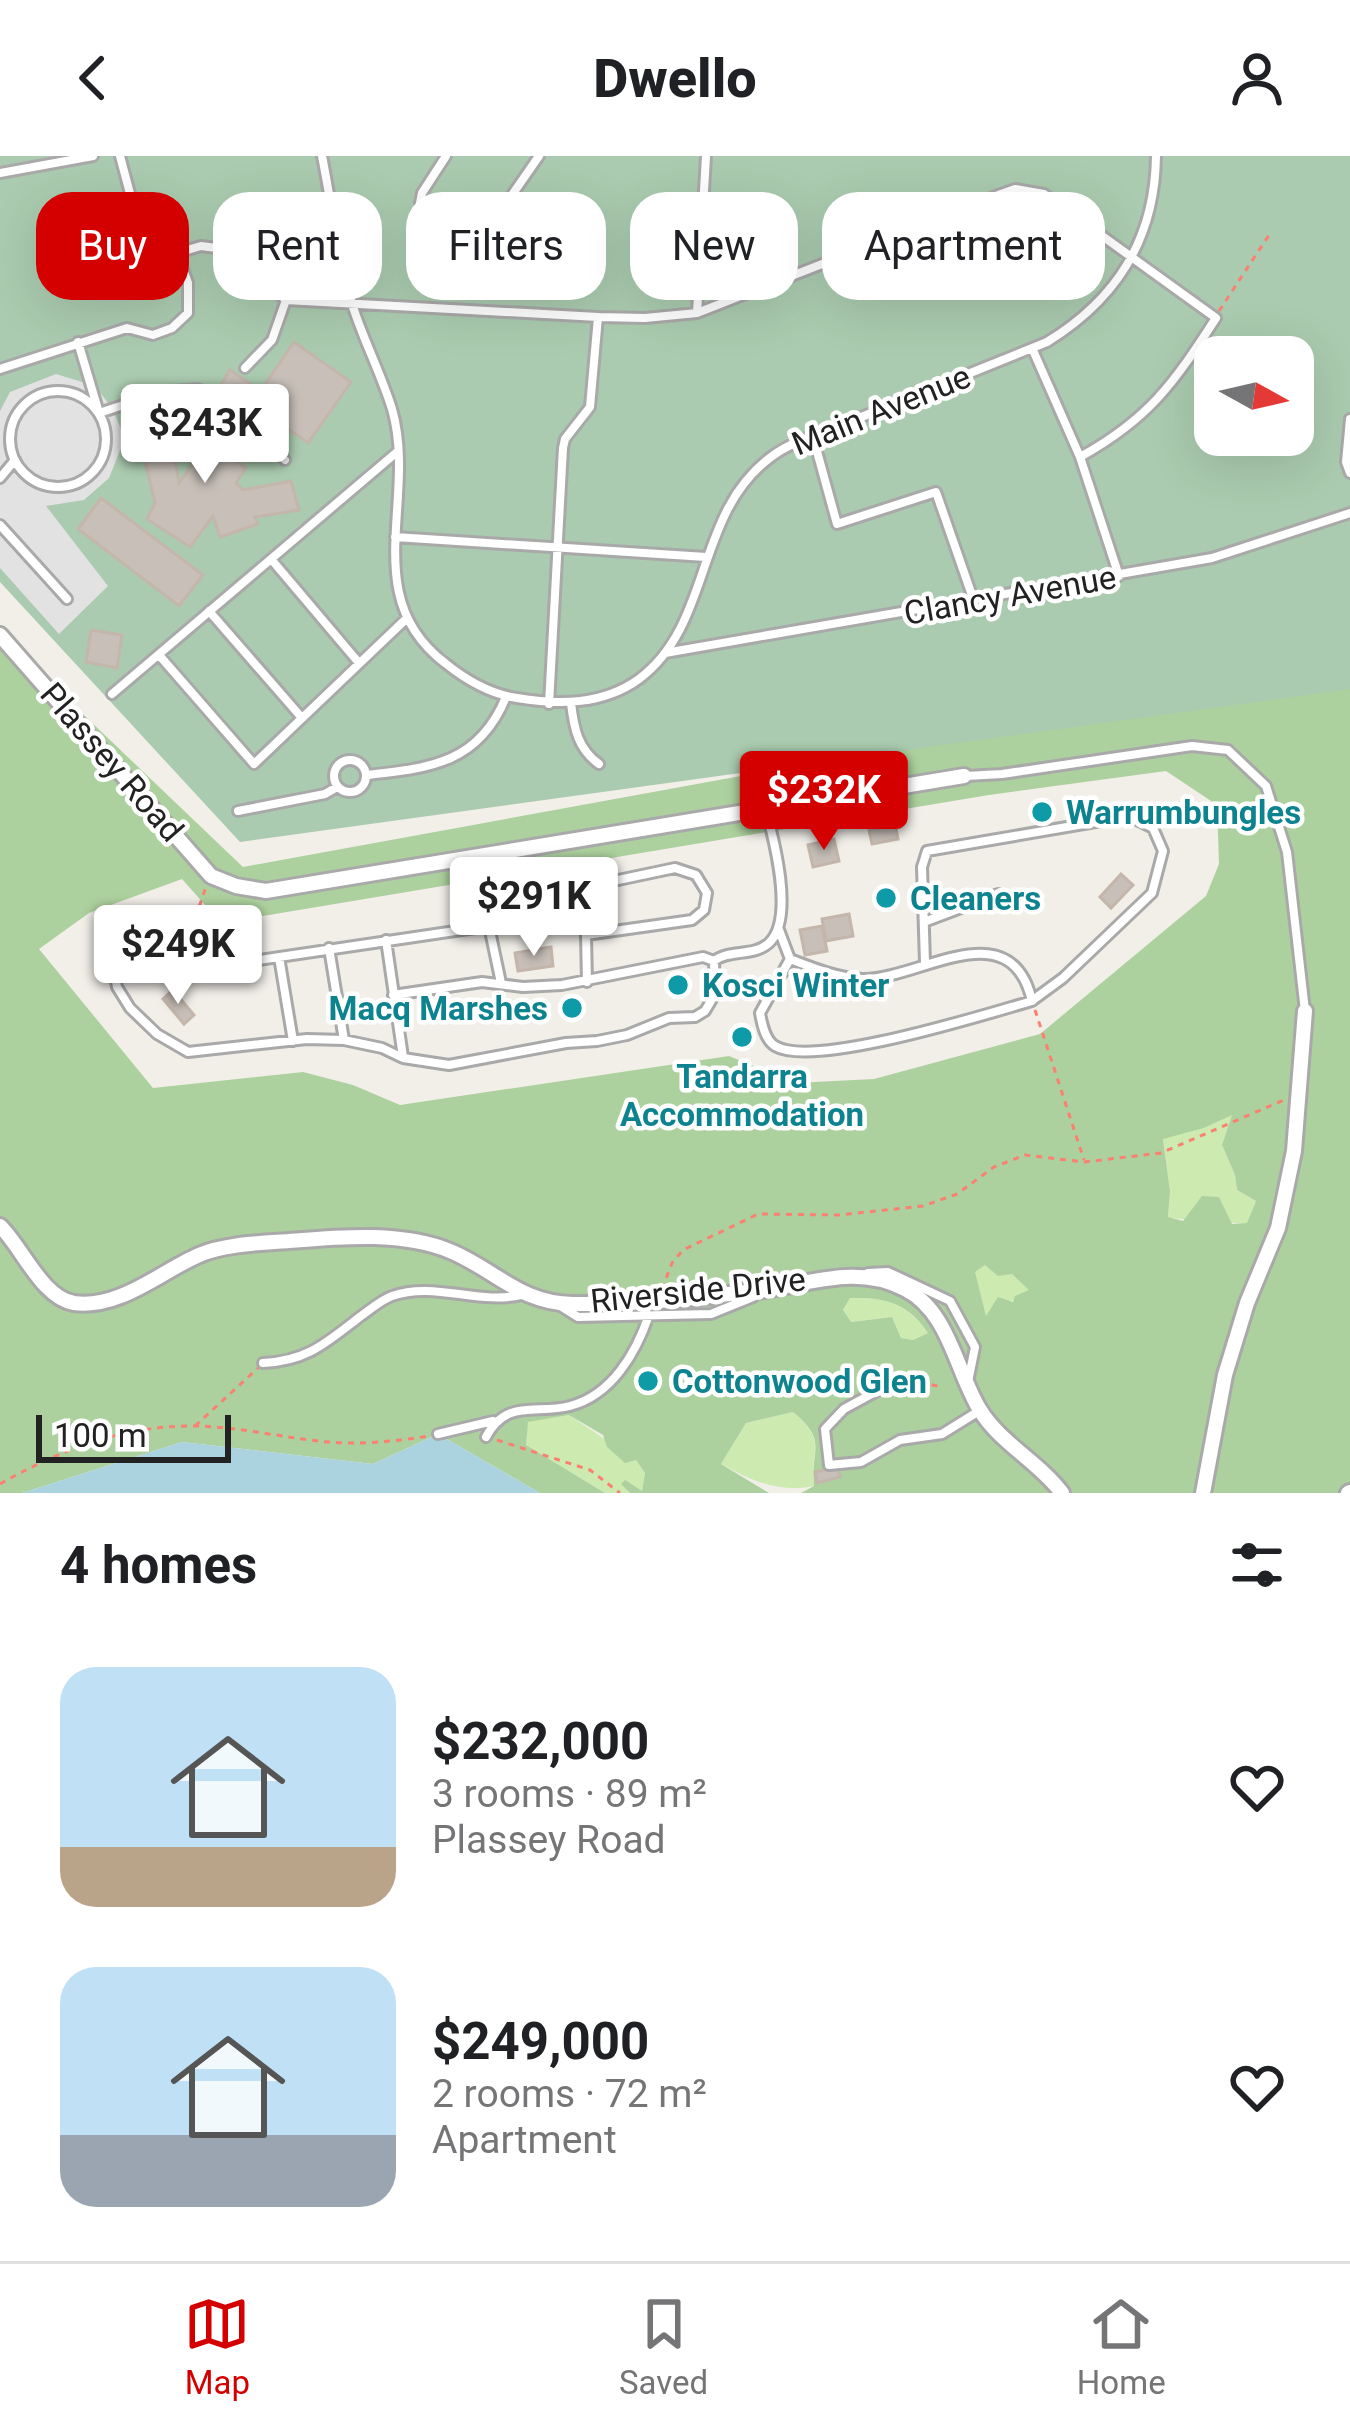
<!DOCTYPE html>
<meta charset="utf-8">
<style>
body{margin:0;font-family:Roboto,sans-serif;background:#f6f6f6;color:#202124;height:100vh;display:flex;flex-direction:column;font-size:45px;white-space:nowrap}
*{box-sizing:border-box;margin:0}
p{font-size:39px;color:#757577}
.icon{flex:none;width:66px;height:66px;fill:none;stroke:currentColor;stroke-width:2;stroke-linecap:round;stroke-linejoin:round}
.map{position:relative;height:1337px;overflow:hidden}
.sheet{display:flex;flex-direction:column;background:#fff;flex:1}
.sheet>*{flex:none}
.guide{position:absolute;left:36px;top:36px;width:1278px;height:108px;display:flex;gap:24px}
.needle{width:78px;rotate:98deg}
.buttons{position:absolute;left:1194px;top:180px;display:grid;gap:24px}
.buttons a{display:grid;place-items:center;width:120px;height:120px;border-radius:24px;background:#fff;box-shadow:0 12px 48px #0002;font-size:60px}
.scale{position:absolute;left:36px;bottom:30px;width:195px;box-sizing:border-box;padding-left:12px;border:6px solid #222;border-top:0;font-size:33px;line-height:42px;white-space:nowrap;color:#222;-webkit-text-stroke:9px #fff;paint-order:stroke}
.price{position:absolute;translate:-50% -102px;padding:0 27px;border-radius:12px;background:#fff;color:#222;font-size:39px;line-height:78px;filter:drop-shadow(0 3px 6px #0008)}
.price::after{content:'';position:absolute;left:50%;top:72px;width:36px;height:27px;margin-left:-18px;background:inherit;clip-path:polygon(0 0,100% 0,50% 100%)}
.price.selected{background:#d40000;color:#fff}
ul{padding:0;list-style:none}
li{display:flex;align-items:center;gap:36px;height:300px;padding:0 60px}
li span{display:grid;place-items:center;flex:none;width:336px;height:240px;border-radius:36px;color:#555}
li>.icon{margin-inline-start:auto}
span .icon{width:144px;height:144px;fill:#fffc;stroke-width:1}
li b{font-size:51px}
h2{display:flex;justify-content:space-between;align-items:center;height:144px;padding:0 60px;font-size:51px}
.chip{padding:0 42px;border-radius:36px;background:#fff;box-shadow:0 12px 48px #0002;font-size:42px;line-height:108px}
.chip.selected{background:#d40000;color:#fff}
header{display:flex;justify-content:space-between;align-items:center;height:156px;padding:0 60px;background:#fff;font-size:54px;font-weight:800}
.tab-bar{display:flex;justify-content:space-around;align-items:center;height:168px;border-top:3px solid #e0e0e0;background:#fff;font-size:33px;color:#757577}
.tab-bar a{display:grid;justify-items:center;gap:6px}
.tab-bar .selected{color:#d40000}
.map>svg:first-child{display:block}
.grass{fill:#cdebb0}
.forest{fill:#add19e;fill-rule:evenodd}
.cemetery{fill:#aacbaf;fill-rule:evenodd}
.parking{fill:#e2e2e2}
.water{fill:#aad3df}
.building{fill:#c7bfb8;stroke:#c4b6ab;stroke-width:3}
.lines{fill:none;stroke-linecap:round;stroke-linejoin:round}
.service-casing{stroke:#a9a9a9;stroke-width:14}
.minor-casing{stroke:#a9a9a9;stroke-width:20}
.path{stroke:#fa8072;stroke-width:3;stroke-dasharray:6 6;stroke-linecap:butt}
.service{stroke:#fff;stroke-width:8}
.minor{stroke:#fff;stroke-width:14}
.culture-dot{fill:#0f9aa8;stroke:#fff;stroke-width:4.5}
.labels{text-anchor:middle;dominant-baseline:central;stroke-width:9;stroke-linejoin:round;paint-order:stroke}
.street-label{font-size:33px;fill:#222;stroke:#fff}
.culture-label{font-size:33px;font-weight:bold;fill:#0d838f;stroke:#fff;text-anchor:start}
</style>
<header><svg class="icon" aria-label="back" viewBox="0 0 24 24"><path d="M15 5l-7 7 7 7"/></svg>Dwello<svg class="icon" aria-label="person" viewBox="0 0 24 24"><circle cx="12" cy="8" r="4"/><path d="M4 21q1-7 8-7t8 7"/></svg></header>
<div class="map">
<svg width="1350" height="1337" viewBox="0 0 1350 1337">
<rect width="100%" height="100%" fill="#f2efe9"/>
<path class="grass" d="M1233,958l-11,31 13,30 2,15 19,11 -9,23 -79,-6 2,-27 -7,-53 41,-10z
M985,1109l27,9 18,16 -44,27 -12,-45z
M850,1142c35,-1 57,5 78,35l-15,7 -12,-2 -9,-21 -42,5 -7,-12z
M793,1256c36,31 16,37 21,74 -35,7 -62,-5 -93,-22l25,-41z
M569,1259l67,45 9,13 -3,19 -21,-8 9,9h-25l-79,-48 1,-23z"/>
<path class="forest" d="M0,479l243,232 1060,-194 47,14v806h-549l13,-7c-4,-37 15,-44 -21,-74l-47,11 -25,41 48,29h-139l-9,-9 4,-4 17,11 3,-18 -9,-13 -11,3 -18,-16 -4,-12 -34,-20 -41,7 -2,23 79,48h-65l-102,-59 -65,30 -191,-22 -160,51h-22zM1166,615l51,34 2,59 -13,32 -166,138 -166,45 -79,4 -66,-27 -329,49 -47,-20 -50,-13 -150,16 -114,-139 50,-36 93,-34 39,44 768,-128zM1232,959l-10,30 13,30 2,15 19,11 -9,22 -15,1 -13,-27 -17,-1 -19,25 -15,-4 2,-26 -7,-52 41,-11zM985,1109l13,11 14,-2 17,16 -14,6 -2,6 -15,-5 -12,19 -11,-44zM850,1142c35,-1 58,5 78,35l-15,7 -12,-2 -9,-21 -41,5 -8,-12z"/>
<path class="cemetery" d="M0,0h1350v533l-1110,153 -240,-260zM1215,201h78v78h-78z"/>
<path class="parking" d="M56,218l39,12 17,22 13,30 -16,40 -25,22 -38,6 62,80 -49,48 -59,-66v-157l10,-19z"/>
<path class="water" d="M438,1278l102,59h-518l160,-51 191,22z"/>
<path class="building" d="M294,186l57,40 -43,61 -56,-40z
M230,214l24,16 -13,19 -23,-16z
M157,261l4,14 20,-3 5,17 -13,4 6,34 42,-59 24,16 -13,18 14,10 -10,15 7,7 48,-9 8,29 -44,7 3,7 -38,13 -7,-21 -23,31 -43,-28 8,-16 -19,-80z
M101,342l102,77 -24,31 -101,-77z
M91,474l31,5 -5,33 -31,-6z
M895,668l3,15 -26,5 -3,-14z
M834,683l5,22 -26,6 -5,-22z
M1121,718l12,11 -22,23 -11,-11z
M849,758l4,22 -27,5 -4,-22z
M822,770l5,25 -22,4 -5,-25z
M551,791l2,19 -35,5 -3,-18z
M173,834l21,25 -10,9 -21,-25z
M838,1311l2,10 -23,6 -2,-11z"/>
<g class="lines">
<defs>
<path id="service" d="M120,0l16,60 41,37 24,-7 23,3 62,51 312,17 47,1 52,-5 304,-119 14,-5 29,5 172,124c-42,65 -67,101 -136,139
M322,0c10,50 16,103 31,151 11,34 28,67 39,102 26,90 -35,187 53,254 21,17 45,31 72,35 43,7 86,7 122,-19 74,-55 55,-165 132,-222 22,-17 57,-26 83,-37 64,-26 129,-52 193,-78 70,-43 108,-103 109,-186
M446,0l-24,37 -2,10 83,5 36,-52
M0,17l93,-17
M697,157l9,-157
M78,186l21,71 64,-21 35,-3 87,71
M1032,192l48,109 39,119
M245,212l27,-28 14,-40
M0,213l127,-41 26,7 19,-7 16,-15v-30l-11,-30
M10 283a48 48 0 1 1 96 0a48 48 0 1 1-96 0Z
M1350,263l-4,43 4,11
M813,281l24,87 99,-32 38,109
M0,322l15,-18
M0,369l67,74
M395,381l311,20
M271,403l88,104
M209,455l93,107
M665,497l547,-95 138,-45
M159,499l95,109 152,-145
M112,538l285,-242
M571,547c3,26 7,46 28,61
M549,548l14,-256 2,-9 25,-32 8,-90
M334 620a16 16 0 1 1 32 0a16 16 0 1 1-32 0Z
M367,619c64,-7 112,-12 139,-78
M966,620l36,-2 190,-28 36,4 38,36 21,66 18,159
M238,655l87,-17 12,-7
M585,731l2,95
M924,766l74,-28
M489,770l12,57
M779,774l11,29c23,9 48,19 73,20 55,1 148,-70 169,22 -46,13 -219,68 -257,45 -10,-6 -13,-22 -15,-33l30,-54
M586,779l106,-15 12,-10 3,-17 -11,-18 -21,-7 -161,34 -11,6 -14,18 -291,43c-20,-5 -42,-22 -63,-31l-15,6 -9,11 6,32 13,21 27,26 31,18 119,-13 37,1 38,8 21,10 46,7 117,-22 31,-2 30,-6 42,-17 26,-1 10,-6 10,-17 -1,-33c15,-12 40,-4 55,-18 26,-24 5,-103 -3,-133
M386,784l17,117
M329,792l15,92
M279,801l14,84
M925,807l-3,-96 5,-16 192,-33 18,2 16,8 10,23 -11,42 -89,85 -30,22
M393,839l89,-13 41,5 39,-2 141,-28 11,4
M868,1117l20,-1 62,29 25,46 -7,35
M559,1149l19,12 133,-3 42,-17
M263,1207c45,-2 64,-21 98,-47 10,-7 20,-16 31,-20 42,-15 87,9 129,-1
M888,1229l-44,24 -19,20 4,36 32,-3 39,-22 42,-6 37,-23
M438,1278l55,-13
M486,1281c21,-39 50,-22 84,-31 42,-11 66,-53 79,-91"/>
<path id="minor" d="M0,479l211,241 25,10 30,5 698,-115
M0,1070c22,21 42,72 74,77 46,6 86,-31 125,-48 25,-11 63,-12 90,-14 51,-4 112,-10 161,10 46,19 69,52 123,53 61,1 122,-6 182,-13 51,-5 99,-28 150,-2 44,22 51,82 75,121 20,33 59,52 82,83
M1203,1337l22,-118 22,-72 31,-75 16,-77 11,-140
M1348,1337l2,-1"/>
</defs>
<use href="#service" class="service-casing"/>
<use href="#minor" class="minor-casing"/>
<path class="path" d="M1219,155l50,-76
M177,792l14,-18 15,-43
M1035,854l49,150
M662,1133l10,-26 11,-13 75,-36 81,1 84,-9 34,-12 37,-27 31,-12 59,7 77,-9 123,-53
M896,1228l23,-2 23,5
M195,1270l63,-58
M497,1284l93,30 30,23
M0,1328c60,-34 121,-58 191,-58 46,0 92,12 137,16 33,3 69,-1 101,-6"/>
<use href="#service" class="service"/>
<use href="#minor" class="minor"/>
</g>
<g class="culture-dot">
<circle cx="1042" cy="656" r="12"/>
<circle cx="886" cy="742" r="12"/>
<circle cx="678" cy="829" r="12"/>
<circle cx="572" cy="852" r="12"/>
<circle cx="742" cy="881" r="12"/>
<circle cx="648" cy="1225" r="12"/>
</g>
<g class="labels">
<g class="street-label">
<text transform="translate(881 254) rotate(-22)">Main Avenue</text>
<text transform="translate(1010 439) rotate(-10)">Clancy Avenue</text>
<text transform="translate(112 606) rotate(49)">Plassey Road</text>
<text transform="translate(698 1134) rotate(-6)">Riverside Drive</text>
</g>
<g class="culture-label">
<text x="1066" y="656">Warrumbungles</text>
<text x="910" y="742">Cleaners</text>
<text x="702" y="829">Kosci Winter</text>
<text x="548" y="852" text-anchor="end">Macq Marshes</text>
<text x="742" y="920" text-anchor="middle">Tandarra<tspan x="742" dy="38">Accommodation</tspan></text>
<text x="672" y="1225">Cottonwood Glen</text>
</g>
</g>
</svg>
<div class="buttons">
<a><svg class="needle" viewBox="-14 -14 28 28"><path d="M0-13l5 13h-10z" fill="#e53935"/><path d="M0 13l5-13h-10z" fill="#757577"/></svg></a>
</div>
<div class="scale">100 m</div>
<b class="price" style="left:205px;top:330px">$243K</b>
<b class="price selected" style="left:824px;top:697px">$232K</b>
<b class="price" style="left:534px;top:803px">$291K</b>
<b class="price" style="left:178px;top:851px">$249K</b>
<div class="guide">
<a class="chip selected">Buy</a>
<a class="chip">Rent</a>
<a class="chip">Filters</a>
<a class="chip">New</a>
<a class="chip">Apartment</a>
</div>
</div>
<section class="sheet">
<h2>4 homes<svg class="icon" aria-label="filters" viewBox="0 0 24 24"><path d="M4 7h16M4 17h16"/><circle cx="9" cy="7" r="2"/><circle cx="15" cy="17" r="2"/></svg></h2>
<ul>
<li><span style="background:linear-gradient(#bfe0f5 75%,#b9a48a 0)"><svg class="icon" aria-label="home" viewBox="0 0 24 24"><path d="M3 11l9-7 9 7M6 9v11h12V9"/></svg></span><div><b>$232,000</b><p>3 rooms · 89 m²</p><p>Plassey Road</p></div><svg class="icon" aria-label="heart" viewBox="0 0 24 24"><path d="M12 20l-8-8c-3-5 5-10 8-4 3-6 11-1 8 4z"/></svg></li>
<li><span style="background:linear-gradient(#bfe0f5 70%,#9aa5b1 0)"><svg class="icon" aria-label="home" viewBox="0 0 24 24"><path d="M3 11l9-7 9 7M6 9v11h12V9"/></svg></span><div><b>$249,000</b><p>2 rooms · 72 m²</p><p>Apartment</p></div><svg class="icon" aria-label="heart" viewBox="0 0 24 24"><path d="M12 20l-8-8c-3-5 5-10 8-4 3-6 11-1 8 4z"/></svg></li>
</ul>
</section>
<nav class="tab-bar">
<a class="selected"><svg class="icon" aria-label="map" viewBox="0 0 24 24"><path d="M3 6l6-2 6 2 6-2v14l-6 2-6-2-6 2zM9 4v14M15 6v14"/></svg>Map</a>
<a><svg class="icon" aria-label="saved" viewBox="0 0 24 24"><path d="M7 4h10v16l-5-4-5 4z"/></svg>Saved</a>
<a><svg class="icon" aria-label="home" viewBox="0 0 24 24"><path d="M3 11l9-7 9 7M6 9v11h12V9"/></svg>Home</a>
</nav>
